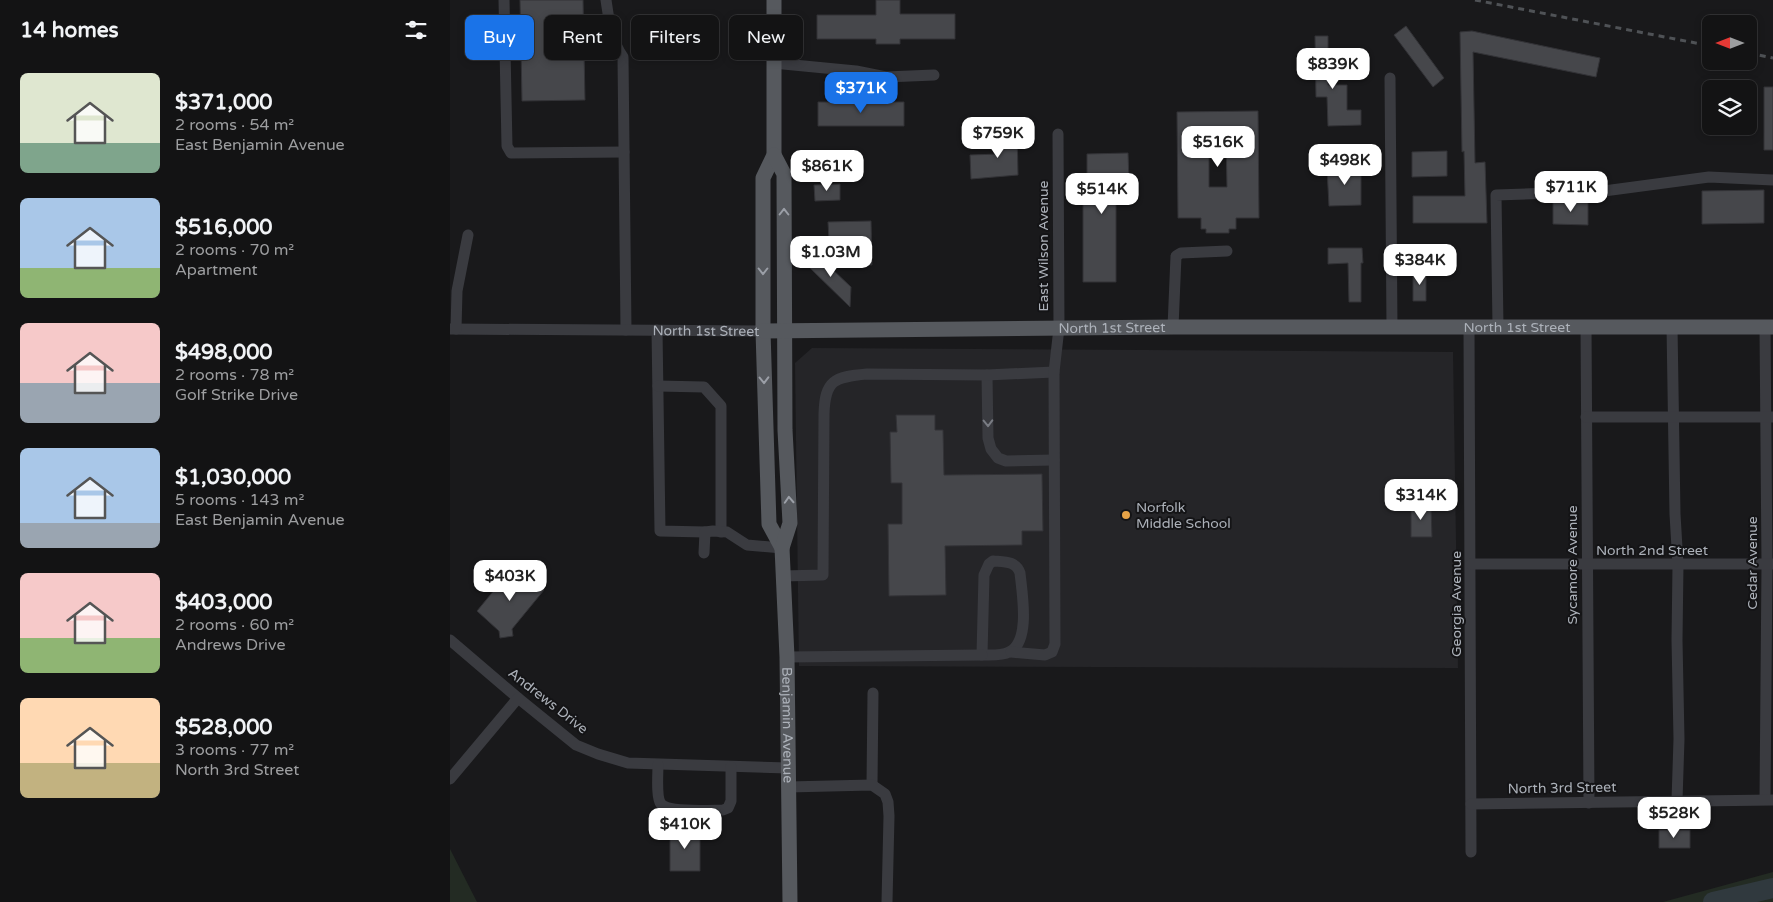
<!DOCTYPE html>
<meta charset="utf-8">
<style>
body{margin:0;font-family:"Varela Round",sans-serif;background:#202022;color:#f1f3f6;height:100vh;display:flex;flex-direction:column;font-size:19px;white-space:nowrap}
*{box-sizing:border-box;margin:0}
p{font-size:16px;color:#9d9ea0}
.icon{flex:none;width:28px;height:28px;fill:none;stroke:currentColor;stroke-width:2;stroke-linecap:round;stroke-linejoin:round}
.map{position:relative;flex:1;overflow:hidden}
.panel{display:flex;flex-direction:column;background:#131314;width:450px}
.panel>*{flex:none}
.top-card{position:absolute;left:15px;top:15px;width:475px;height:45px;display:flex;gap:10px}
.needle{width:32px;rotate:270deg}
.tools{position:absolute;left:1252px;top:15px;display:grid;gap:10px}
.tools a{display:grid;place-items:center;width:55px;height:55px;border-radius:8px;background:#131314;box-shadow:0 2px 8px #0003,0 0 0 1px #323234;font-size:25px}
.price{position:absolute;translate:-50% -42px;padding:0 11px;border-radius:10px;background:#fff;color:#222;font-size:16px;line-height:32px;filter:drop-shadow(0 1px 2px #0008)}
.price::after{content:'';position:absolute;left:50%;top:30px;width:15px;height:11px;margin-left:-8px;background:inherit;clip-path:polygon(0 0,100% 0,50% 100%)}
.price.active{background:#1a73e8;color:#fff}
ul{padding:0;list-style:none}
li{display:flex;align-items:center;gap:15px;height:125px;padding:0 20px}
li span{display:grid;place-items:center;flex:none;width:140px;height:100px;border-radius:8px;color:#555}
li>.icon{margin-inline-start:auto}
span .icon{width:60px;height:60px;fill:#fffc;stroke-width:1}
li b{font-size:21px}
h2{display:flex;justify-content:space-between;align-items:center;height:60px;padding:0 20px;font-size:21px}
.chip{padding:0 18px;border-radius:8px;background:#131314;box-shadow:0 2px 8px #0003,0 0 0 1px #323234;font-size:18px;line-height:45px}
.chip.active{background:#1a73e8;color:#fff}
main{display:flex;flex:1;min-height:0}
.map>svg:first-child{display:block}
.built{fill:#252528}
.green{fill:#232b23}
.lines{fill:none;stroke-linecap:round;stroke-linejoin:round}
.river{stroke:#30393e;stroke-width:20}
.building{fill:#46474b;stroke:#333337;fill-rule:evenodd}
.minor{stroke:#3a3b40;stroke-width:11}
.major{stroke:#56595e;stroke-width:15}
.rail{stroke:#4f5256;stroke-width:3;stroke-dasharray:6 5;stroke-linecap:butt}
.oneway{stroke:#9b9fa7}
.oneway2{stroke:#797c83}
.poi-dot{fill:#e6a246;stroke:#141416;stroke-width:2}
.labels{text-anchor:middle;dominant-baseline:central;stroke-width:4;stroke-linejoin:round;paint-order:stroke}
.street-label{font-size:14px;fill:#acb1b9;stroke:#141416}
.poi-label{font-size:14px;fill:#acb1b9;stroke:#141416;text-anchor:start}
</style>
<main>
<section class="panel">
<h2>14 homes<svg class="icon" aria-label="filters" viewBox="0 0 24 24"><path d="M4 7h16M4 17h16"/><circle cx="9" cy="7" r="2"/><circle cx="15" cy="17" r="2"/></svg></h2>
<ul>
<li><span style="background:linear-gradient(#dfe7d0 70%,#7fa58c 0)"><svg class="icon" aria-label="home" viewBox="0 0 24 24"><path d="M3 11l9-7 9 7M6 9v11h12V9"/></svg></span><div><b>$371,000</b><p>2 rooms · 54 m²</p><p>East Benjamin Avenue</p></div></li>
<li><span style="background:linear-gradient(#a9c7e8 70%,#8fb573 0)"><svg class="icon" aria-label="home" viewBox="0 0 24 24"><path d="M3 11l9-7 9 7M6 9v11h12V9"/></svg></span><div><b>$516,000</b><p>2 rooms · 70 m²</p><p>Apartment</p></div></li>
<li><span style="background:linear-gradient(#f6c9c9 60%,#9aa5b1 0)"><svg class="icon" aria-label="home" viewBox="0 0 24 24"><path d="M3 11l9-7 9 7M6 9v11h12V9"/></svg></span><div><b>$498,000</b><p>2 rooms · 78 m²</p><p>Golf Strike Drive</p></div></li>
<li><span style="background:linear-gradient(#a9c7e8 75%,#9aa5b1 0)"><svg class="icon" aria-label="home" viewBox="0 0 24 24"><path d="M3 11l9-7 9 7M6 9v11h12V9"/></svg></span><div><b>$1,030,000</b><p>5 rooms · 143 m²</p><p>East Benjamin Avenue</p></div></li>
<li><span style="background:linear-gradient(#f6c9c9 65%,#8fb573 0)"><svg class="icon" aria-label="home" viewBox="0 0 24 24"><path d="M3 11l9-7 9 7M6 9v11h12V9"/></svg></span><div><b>$403,000</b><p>2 rooms · 60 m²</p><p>Andrews Drive</p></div></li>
<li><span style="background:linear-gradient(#ffd9b3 65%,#c2b280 0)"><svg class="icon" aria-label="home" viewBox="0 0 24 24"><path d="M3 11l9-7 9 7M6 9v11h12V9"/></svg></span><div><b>$528,000</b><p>3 rooms · 77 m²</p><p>North 3rd Street</p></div></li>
</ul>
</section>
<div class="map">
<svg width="1323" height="902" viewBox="0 0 1323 902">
<rect width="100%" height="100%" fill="#19191b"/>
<path class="built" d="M362,348l641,4 5,316 -659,-2 -4,-303z"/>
<path class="green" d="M0,849l27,53h-27z
M1323,872v30h-110z"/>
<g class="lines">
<path class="river" d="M1263,902l60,-14"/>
</g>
<path class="building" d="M70,0h63l2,100 -63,1z
M426,0h24v14h55v25h-55v5h-24v-5h-59v-24h59z
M956,26l38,52 -11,9 -39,-52z
M1022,31l128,27 -4,19 -123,-25 2,111 10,-1 2,61h-74v-27h52l-1,-45 -2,1 -2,-120z
M865,36h13v49h19v25h14v15l-33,1 -1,-29h-11z
M1314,87h9v63h-9z
M368,102h86v24h-86z
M808,111l1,107h-23v11h-7v4h-23v-4h-5v-11h-23l-1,-106zM759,134h17l1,53h-18z
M567,130l1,45 -47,4 -1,-24 29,-1 -1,-23z
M997,151v25l-35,1v-25z
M678,153l1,30h-13v99h-33v-89h4v-39z
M911,166v39l-32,1 -2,-38z
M390,184v16l-25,1 -1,-16z
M1314,190v33l-62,1v-33z
M1103,201h35v24l-35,-1z
M421,221l1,44h-18v-10l-17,-15h-8l-1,-18z
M878,248h34l1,15h-2v39h-12l-1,-39 -20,1z
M361,249l40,38 -1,20 -40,-39z
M963,270h13v31h-13z
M446,415h39v15h8l1,45 98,-1 1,57h-21v14l-77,1 1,49 -57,1 -1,-72h14v-41h-11l-1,-51h7z
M981,505l1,32h-21v-31z
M64,566l30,24 -32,39 1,7 -13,2 -1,-7 -22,-20z
M220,829h30v42h-30z
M1209,830h31v18h-31z"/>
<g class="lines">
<g class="minor">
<path d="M54,0l3,146 4,7 113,-1"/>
<path d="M156,0c3,20 5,40 17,57l3,273"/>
<path d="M323,63l83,8 30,6 48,-2"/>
<path d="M940,78l2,249"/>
<path d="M1048,326l-2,-131 108,-4 105,-14 64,3"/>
<path d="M1136,326l3,477"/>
<path d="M1222,326l3,188 3,51 -1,75 2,99 -2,62"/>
<path d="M723,327l3,-71 5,-3 46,-2"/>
<path d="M1019,327l2,525"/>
<path d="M1315,327l2,237 -2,235"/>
<path id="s1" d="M0,329l313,2"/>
<path d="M6,329l1,-38 11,-56"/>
<path d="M207,330l3,201 45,1"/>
<path d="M537,375l1,63 3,11 7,9 8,3 48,-1"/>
<path d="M208,386l46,1 17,19v126"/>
<path d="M1136,417h186"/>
<path d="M254,553l1,-21 8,-1 14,1 20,13 35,3"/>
<path d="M543,561c12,1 23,0 27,12 2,20 11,69 -11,79 -7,4 -19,3 -27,3l2,-80 5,-11z"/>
<path d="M1021,564h302"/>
<path d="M333,576l40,-1 1,-161c1,-34 10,-37 43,-40l120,1 67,-3"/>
<path d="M0,640l68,58 58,47 22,9 30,9 160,5"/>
<path d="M561,652l34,3 7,-3 3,-8 -1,-272 5,-44 -1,-194"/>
<path d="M337,657l195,-2"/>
<path d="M208,765c0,8 -2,33 3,39 8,9 50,6 62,6l5,-2 3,-7v-34"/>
<path d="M0,779l68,-81"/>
<path d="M422,785l1,-92"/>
<path d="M338,787l84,-2 13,9 3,8 1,14 -2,86"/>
<path d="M1021,804l302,-4"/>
</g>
<g class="major">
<path d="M324,0v155l-11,23v153l6,193 13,24"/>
<path id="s2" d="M324,155l10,19 1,256 5,93 -8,25 5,109 3,245"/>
<path id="s3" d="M313,331l410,-4h600"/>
</g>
<path class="rail" d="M1025,0l236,46
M1299,53l24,5"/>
</g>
<defs><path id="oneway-chevron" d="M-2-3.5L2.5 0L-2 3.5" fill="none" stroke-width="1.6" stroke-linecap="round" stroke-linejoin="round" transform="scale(1.25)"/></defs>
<g class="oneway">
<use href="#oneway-chevron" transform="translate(334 212) rotate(-90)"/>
<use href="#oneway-chevron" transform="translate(313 271) rotate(90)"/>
<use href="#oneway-chevron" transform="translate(314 380) rotate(89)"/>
<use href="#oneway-chevron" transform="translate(339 500) rotate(-93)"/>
</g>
<use class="oneway2" href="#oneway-chevron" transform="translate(538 423) rotate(89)"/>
<circle class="poi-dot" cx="676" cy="515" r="5"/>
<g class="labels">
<g class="street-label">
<text transform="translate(593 246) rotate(-90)">East Wilson Avenue</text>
<text stroke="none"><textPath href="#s3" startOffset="754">North 1st Street</textPath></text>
<text stroke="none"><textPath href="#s3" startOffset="349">North 1st Street</textPath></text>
<text stroke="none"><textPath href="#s1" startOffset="256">North 1st Street</textPath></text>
<text x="1202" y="550">North 2nd Street</text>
<text transform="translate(1302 563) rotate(-90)">Cedar Avenue</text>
<text transform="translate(1122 565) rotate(-90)">Sycamore Avenue</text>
<text transform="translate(1006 604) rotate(-90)">Georgia Avenue</text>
<text transform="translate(98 701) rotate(38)">Andrews Drive</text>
<text stroke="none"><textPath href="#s2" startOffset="574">Benjamin Avenue</textPath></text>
<text transform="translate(1112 788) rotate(-1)">North 3rd Street</text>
</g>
<g class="poi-label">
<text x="686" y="507">Norfolk<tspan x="686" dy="16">Middle School</tspan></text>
</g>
</g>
</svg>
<div class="tools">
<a><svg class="needle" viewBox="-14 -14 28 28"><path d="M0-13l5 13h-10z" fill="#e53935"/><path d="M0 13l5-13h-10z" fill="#9d9ea0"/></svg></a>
<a><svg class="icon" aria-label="layers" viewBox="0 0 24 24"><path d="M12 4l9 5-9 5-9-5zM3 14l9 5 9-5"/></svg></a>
</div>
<b class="price" style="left:883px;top:90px">$839K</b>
<b class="price active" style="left:411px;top:114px">$371K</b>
<b class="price" style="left:548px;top:159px">$759K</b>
<b class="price" style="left:768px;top:168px">$516K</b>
<b class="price" style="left:895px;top:186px">$498K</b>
<b class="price" style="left:377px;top:192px">$861K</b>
<b class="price" style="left:1121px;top:213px">$711K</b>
<b class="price" style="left:652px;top:215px">$514K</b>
<b class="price" style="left:381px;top:278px">$1.03M</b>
<b class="price" style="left:970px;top:286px">$384K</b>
<b class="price" style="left:971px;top:521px">$314K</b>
<b class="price" style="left:60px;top:602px">$403K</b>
<b class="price" style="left:1224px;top:839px">$528K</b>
<b class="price" style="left:235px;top:850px">$410K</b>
<div class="top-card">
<a class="chip active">Buy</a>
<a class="chip">Rent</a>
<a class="chip">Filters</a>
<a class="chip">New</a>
</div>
</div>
</main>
